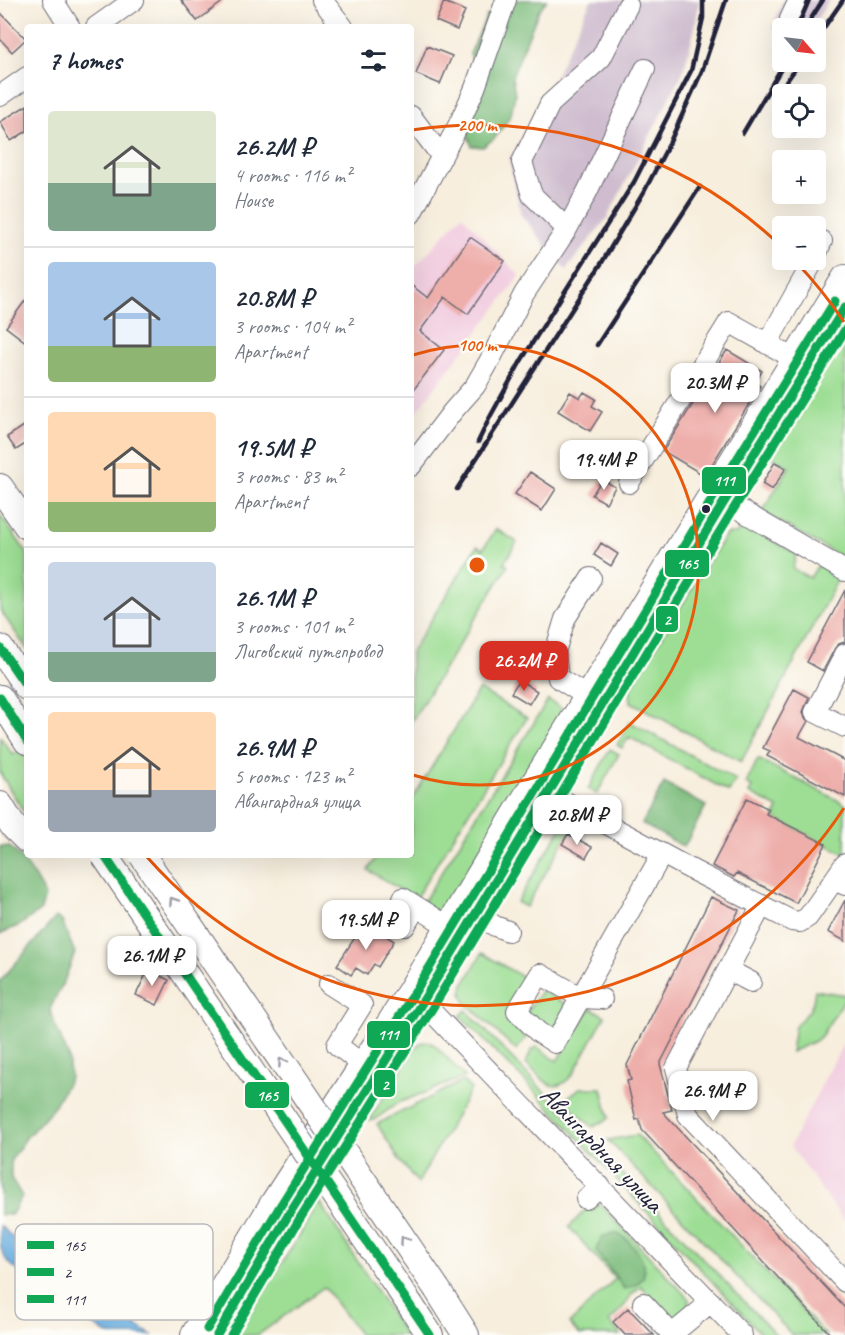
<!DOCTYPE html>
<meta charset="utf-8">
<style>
body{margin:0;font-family:Caveat,sans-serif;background:#f6f6f7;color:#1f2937;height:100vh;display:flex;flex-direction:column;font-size:22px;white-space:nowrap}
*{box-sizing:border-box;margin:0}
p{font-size:20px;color:#747a83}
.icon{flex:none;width:33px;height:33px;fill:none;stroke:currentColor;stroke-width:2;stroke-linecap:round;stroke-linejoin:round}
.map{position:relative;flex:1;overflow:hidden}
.side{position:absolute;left:24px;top:24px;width:390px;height:834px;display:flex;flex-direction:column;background:#fff;border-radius:6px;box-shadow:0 6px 24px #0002}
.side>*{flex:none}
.needle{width:39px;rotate:118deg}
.controls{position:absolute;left:772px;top:18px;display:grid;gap:12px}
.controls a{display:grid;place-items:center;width:54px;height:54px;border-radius:6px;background:#fff;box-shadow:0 6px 24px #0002;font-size:30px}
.price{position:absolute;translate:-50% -51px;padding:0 14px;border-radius:12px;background:#fff;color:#222;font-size:20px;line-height:39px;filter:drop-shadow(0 2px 3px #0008)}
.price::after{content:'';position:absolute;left:50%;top:36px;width:18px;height:14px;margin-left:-9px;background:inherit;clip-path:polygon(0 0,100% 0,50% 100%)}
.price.current{background:#d93025;color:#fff}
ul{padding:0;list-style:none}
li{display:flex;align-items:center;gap:18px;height:150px;padding:0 24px}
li+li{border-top:2px solid #e0e1e3}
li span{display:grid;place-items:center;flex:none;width:168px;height:120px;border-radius:6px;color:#555}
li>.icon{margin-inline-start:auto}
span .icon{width:72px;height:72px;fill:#fffc;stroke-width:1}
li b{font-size:26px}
h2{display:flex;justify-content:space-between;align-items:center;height:72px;padding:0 24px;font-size:26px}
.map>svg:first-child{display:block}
.built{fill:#f2cfe1}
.industrial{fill:#cfbdcf}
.green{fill:#9dde94;stroke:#608068;stroke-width:1.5}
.forest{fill:#7ebd7e;stroke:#50705c;stroke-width:1.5}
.water{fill:#6aaedf;stroke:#46688d;stroke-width:1.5}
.building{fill:#eeaeaa}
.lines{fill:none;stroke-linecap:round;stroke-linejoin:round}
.minor-casing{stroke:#6d6974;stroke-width:22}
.major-casing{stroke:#6d6974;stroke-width:28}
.minor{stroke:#fff;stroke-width:20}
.major{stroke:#fff;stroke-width:26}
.rail{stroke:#22223b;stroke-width:4.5}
.major-bridge-casing{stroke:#6d6974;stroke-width:28;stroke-linecap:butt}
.major-bridge{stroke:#fff;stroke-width:26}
.bus-1-casing{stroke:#fdfcf7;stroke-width:14}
.bus-2-casing{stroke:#fdfcf7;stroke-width:14}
.bus-3-casing{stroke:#fdfcf7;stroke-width:14}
.bus-1{stroke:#10a855;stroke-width:9}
.bus-2{stroke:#10a855;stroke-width:9}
.bus-3{stroke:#10a855;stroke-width:9}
.oneway{stroke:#9c9ca7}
.ring{fill:none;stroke:#e8590c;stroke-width:3}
.bus-dot{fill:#22223b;stroke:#fdfcf7;stroke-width:2}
.labels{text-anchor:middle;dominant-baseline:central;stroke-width:4.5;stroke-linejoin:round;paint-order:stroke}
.street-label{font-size:26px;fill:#22223b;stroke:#fdfcf7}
.key{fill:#fdfcf7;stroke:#bbbbbf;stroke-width:1.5}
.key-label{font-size:16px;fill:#22223b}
.centre{fill:#e8590c;stroke:#fdfcf7;stroke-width:3}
.ring-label{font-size:18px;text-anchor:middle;font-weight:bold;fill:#e8590c;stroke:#fdfcf7;stroke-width:4.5;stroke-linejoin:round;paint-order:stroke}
.line-badge{stroke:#fdfcf7;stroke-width:2}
.badge-label{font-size:16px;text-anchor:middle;font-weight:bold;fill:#fff}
</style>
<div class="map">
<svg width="845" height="1335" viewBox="0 0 845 1335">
<rect width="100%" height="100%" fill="#fdfcf7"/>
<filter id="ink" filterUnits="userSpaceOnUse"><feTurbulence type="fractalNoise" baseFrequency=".0167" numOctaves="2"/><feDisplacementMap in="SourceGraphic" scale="12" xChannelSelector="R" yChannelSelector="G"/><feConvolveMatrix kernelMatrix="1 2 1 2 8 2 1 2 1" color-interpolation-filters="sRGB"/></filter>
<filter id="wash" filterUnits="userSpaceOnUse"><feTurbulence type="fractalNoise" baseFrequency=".008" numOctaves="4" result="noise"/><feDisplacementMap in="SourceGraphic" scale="24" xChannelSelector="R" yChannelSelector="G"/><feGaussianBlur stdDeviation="1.35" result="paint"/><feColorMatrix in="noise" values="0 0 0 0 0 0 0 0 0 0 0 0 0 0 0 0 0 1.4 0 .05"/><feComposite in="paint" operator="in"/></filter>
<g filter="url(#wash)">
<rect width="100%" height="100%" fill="#f7eedd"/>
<path class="built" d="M462,215l58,61 -109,143v-148z
M845,1040v182l-55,-76z"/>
<path class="industrial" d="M591,0h108l-4,28 -12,44 -76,146 -41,52 -45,-55 -12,-55 35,-60z
M783,0h46l-18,28h-28v6l-11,-6z"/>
<path class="green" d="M845,325v234l-83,-47 27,-45 -22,-13z
M0,515l27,38v96l-27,-39z
M744,524l52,30 -3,15 17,9 8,-13 21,12 -98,185 -110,-60 -1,-12 9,-16 87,-140h10z
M496,529l21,13 -13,21 4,3 -97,156v-70l66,-106 6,3z
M479,689l48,29 -112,181 -47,-29 10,-15h33v-54z
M548,700l18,11 -125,204 -19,-11z
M630,722l106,58 -7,12 -100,-55 -7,11 -5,-3z
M0,737l13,18 14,-9v71l-27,-44z
M610,749l9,5 -22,40 -9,-5z
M758,759l87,45v50l-71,-36 4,-10 -29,-15 3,-6 -6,-3z
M564,823l8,4 -46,80 -9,-5z
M482,953l44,26 -20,36 20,23 -10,12 -50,-47 -4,-9 2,-10z
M542,990l27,16 -19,31 -27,-20z
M815,990l30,5v4l-24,37 -4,4 -26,12 4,-26 14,-15 4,-9z
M591,1008l14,8 -32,58c-20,25 -30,5 -47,-11l5,-12 6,-4 20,14z
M466,1010l310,325h-14l-240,-257 -62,-62z
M424,1042h6l5,3 30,32 -67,26 -24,17h-5l45,-70 5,-6z
M463,1081l8,8 -53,94 -18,-22 -23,-37z
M580,1088h22l7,30 -16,9 -25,-22 -1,-7z
M637,1135l189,200h-34l-184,-195z
M318,1200l87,135h-45l-36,-48 -66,48h-22l68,-107z
M594,1204l8,2 87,93c1,11 -7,16 -15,23l-33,-36 -10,9 -6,10 -16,17 12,13h-41l-11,-11 46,-45 -46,-52 21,-22z"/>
<path class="forest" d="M511,0h36l-8,10 -27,67 3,17 -4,21 -16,23 -12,9 -11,-1 -5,-12 16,-52 -13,-28 17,-39z
M664,783l42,23 -22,41 -42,-23z
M0,846l10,1c16,14 25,30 35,49l-4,14 -21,15 -20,9z
M56,917l6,4 13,32 -10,26 -15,30 5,16 13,30 2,23 -17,30 -27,30 -15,22v18l11,18 -10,18 -12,1v-234z
M613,1233c3,1 6,1 9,3 2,1 6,5 7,6 18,17 25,40 -5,47 -8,-14 -20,-25 -28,-39l6,-13z"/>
<path class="water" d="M0,1225l20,20c0,9 0,13 8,18l-6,10c-22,-14 -22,-22 -22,-48z
M88,1302l7,4 2,-4 55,33h-43l-22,-14 3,-7 -6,-4z"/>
<g id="blocks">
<path class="building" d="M181,0h44l-28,21z
M444,2l21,9 -8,19 -21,-9z
M0,12l26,27 -14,13 -12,-13z
M427,46l25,10 -12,28 -24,-10z
M27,105v26l-16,10 -11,-19z
M470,237l35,24 -37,53 -23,-17 -25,34 24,19 -33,43v-108l17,13z
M27,298v45l-21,-16z
M727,350l35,21 -7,12 5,3 -55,90 -42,-25z
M570,392l10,6 4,-6 12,7 -4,7 10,6 -12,19 -32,-20z
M27,424v19l-11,7 -9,-13z
M775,462l11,6 -14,22 -10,-6z
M530,472l26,17 -14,22 -27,-17z
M602,479l13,8 -9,16 -14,-8z
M601,543l17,11 -7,12 -17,-11z
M845,590v52l-6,2 -4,4 -12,23 -16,-9z
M519,680l18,11 -8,13 -18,-11z
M794,689l15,8 -6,15 2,6 3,3 -9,16 46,24v36l-78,-41 3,-5 -7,-3z
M747,798l22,11 -3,5 60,30 -30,59 -59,-30 -3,4 -22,-11z
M568,834l24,13 -6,11 -24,-14z
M711,897l28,13 -79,154 12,46 -9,2 182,196v27h-14l-189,-205 -3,-11 -3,1 -9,-39 4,-1 -4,-15z
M845,900v41l-17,-9z
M365,922l29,19 -16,26 -4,-3 -7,11 -11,-7 -5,7 -14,-10z
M148,970l21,10 -12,25 -21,-10z
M628,1308l26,27h-29l-12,-13z"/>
</g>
</g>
<g filter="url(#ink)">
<use href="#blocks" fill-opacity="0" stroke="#6d6974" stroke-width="1.5"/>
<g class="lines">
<defs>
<path id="minor" d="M53,0l17,27
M322,0l21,27
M790,19l9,-19
M96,27l38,-27
M0,96l27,-19
M411,116l31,41
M411,214l48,-90 16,-36 31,-88
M567,229l-35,-34 -10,-33 28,-58 51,-46 27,-53
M816,255l6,-14
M767,344l47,-84
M411,466l42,-55 22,-25 15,-26 34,-66 43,-65 20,-37 58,-123
M629,483l100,-161 66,37
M725,501l120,70
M845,654l-30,58 30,15
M588,697l-30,-19 -3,-26 10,-33 26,-41
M549,793l145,78 98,50 8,1 8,-5 26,-37 11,5
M834,880l11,-16
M403,898l46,29
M762,905l-86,163 12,47 157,167
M476,914l19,12 13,5
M405,926l11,-19
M728,970l23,12
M329,984l33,21 -25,40 26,20
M411,990l331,345
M602,999l-20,-1 -42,-24 -23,37 21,21 17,11 107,-189
M586,1199l14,-13
M643,1303l26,28 8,-1 34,-28"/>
<path id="major" d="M0,487l27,39
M0,648l27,39
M0,698l27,43
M0,805l13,21 14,14
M437,1289l29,46
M411,1306l19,29
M194,1335l80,-133 89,-137 48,-75 122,-205 312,-507
M217,1335l72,-121 38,-61"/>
</defs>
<use href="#minor" class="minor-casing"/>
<use href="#major" class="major-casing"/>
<use href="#minor" class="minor"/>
<use href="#major" class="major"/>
<path class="rail" d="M797,28l12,-28
M805,28l18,-28
M816,39l27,-39
M786,82l14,-20
M743,133l42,-71
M597,345l103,-158
M478,442l12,-25 31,-56 113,-179 57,-111 12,-53v-18
M457,489l144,-225 44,-74 24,-46 33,-73 24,-71"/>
<defs>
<path id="major-bridge" d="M104,855l307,451
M142,855l295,434"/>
</defs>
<use href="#major-bridge" class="major-bridge-casing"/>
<use href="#major-bridge" class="major-bridge"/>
<defs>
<path id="bus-1" d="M0,648l27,39
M0,698l27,43
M104,855l326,480
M217,1335l72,-121 134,-213 298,-494 124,-200"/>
<path id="bus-2" d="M231,1335l68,-115 134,-213 298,-494 114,-183"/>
<path id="bus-3" d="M207,1329l72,-121 134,-213 298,-494 124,-200"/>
</defs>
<use href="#bus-1" class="bus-1-casing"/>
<use href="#bus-2" class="bus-2-casing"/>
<use href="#bus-3" class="bus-3-casing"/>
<use href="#bus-1" class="bus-1"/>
<use href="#bus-2" class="bus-2"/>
<use href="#bus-3" class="bus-3"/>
</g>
<defs><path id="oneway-chevron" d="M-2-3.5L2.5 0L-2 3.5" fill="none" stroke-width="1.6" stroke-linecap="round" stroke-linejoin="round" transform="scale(1.5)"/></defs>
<g class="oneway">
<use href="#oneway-chevron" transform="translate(173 901) rotate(-124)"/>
<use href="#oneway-chevron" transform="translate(282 1062) rotate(-124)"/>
<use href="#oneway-chevron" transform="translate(404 1240) rotate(-124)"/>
</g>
</g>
<g class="ring">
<path d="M413 355A220 220 0 1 1 413 775"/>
<path d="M844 808A440 440 0 0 1 147 857M412 130A440 440 0 0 1 783 248M796 262A440 440 0 0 1 844 322"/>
</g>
<circle class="bus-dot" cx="706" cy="509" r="5"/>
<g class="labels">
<g class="street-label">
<text transform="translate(602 1149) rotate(46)">Авангардная улица</text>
</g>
</g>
<rect x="15" y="1224" width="198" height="96" rx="9" class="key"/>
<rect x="27" y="1241" width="27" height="8" fill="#10a855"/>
<rect x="27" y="1268" width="27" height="8" fill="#10a855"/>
<rect x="27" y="1295" width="27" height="8" fill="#10a855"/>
<g class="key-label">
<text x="64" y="1251">165</text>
<text x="64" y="1278">2</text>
<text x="64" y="1305">111</text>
</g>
<circle cx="477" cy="565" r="9" class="centre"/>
<g class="ring-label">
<text x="477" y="131">200 m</text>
<text x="477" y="351">100 m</text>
</g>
<g class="line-badge">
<rect x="701" y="466" width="46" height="29" rx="6" fill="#10a855"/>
<rect x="664" y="549" width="46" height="29" rx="6" fill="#10a855"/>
<rect x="655" y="605" width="24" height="28" rx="6" fill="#10a855"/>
<rect x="366" y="1020" width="45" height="29" rx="6" fill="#10a855"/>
<rect x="373" y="1069" width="23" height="29" rx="6" fill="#10a855"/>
<rect x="244" y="1081" width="46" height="28" rx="6" fill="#10a855"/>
</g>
<g class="badge-label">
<text x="724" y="486">111</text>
<text x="687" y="569">165</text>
<text x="667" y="625">2</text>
<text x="388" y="1040">111</text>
<text x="385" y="1090">2</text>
<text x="267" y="1101">165</text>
</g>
</svg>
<div class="controls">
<a><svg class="needle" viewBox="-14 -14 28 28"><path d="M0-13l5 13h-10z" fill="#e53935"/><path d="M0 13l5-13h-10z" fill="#747a83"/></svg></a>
<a><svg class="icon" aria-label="locate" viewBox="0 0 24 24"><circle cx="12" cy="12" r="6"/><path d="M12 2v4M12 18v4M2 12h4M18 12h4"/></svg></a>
<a>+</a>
<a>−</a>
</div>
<b class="price" style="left:715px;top:414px">20.3M ₽</b>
<b class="price" style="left:604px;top:491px">19.4M ₽</b>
<b class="price current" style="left:524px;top:692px">26.2M ₽</b>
<b class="price" style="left:577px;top:846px">20.8M ₽</b>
<b class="price" style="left:366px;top:951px">19.5M ₽</b>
<b class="price" style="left:152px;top:987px">26.1M ₽</b>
<b class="price" style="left:713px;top:1122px">26.9M ₽</b>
<section class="side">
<h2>7 homes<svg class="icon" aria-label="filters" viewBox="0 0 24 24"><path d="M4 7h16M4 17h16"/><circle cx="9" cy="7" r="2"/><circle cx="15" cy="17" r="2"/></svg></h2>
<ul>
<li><span style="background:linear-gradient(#dfe7d0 60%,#7fa58c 0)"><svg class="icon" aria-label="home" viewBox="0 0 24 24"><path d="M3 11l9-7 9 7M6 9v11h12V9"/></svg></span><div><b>26.2M ₽</b><p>4 rooms · 116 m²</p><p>House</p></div></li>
<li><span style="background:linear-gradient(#a9c7e8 70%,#8fb573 0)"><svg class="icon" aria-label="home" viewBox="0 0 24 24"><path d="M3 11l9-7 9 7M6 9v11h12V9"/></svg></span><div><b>20.8M ₽</b><p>3 rooms · 104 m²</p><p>Apartment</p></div></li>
<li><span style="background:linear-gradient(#ffd9b3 75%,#8fb573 0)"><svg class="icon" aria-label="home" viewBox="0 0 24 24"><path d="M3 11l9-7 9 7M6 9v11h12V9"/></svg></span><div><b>19.5M ₽</b><p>3 rooms · 83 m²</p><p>Apartment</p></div></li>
<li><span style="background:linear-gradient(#c9d6e8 75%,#7fa58c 0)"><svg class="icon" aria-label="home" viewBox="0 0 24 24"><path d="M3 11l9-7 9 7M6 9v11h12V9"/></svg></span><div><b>26.1M ₽</b><p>3 rooms · 101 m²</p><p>Лиговский путепровод</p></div></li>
<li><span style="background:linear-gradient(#ffd9b3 65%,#9aa5b1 0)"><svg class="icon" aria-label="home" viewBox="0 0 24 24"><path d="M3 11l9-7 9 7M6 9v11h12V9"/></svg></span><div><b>26.9M ₽</b><p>5 rooms · 123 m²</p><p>Авангардная улица</p></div></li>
</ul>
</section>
</div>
